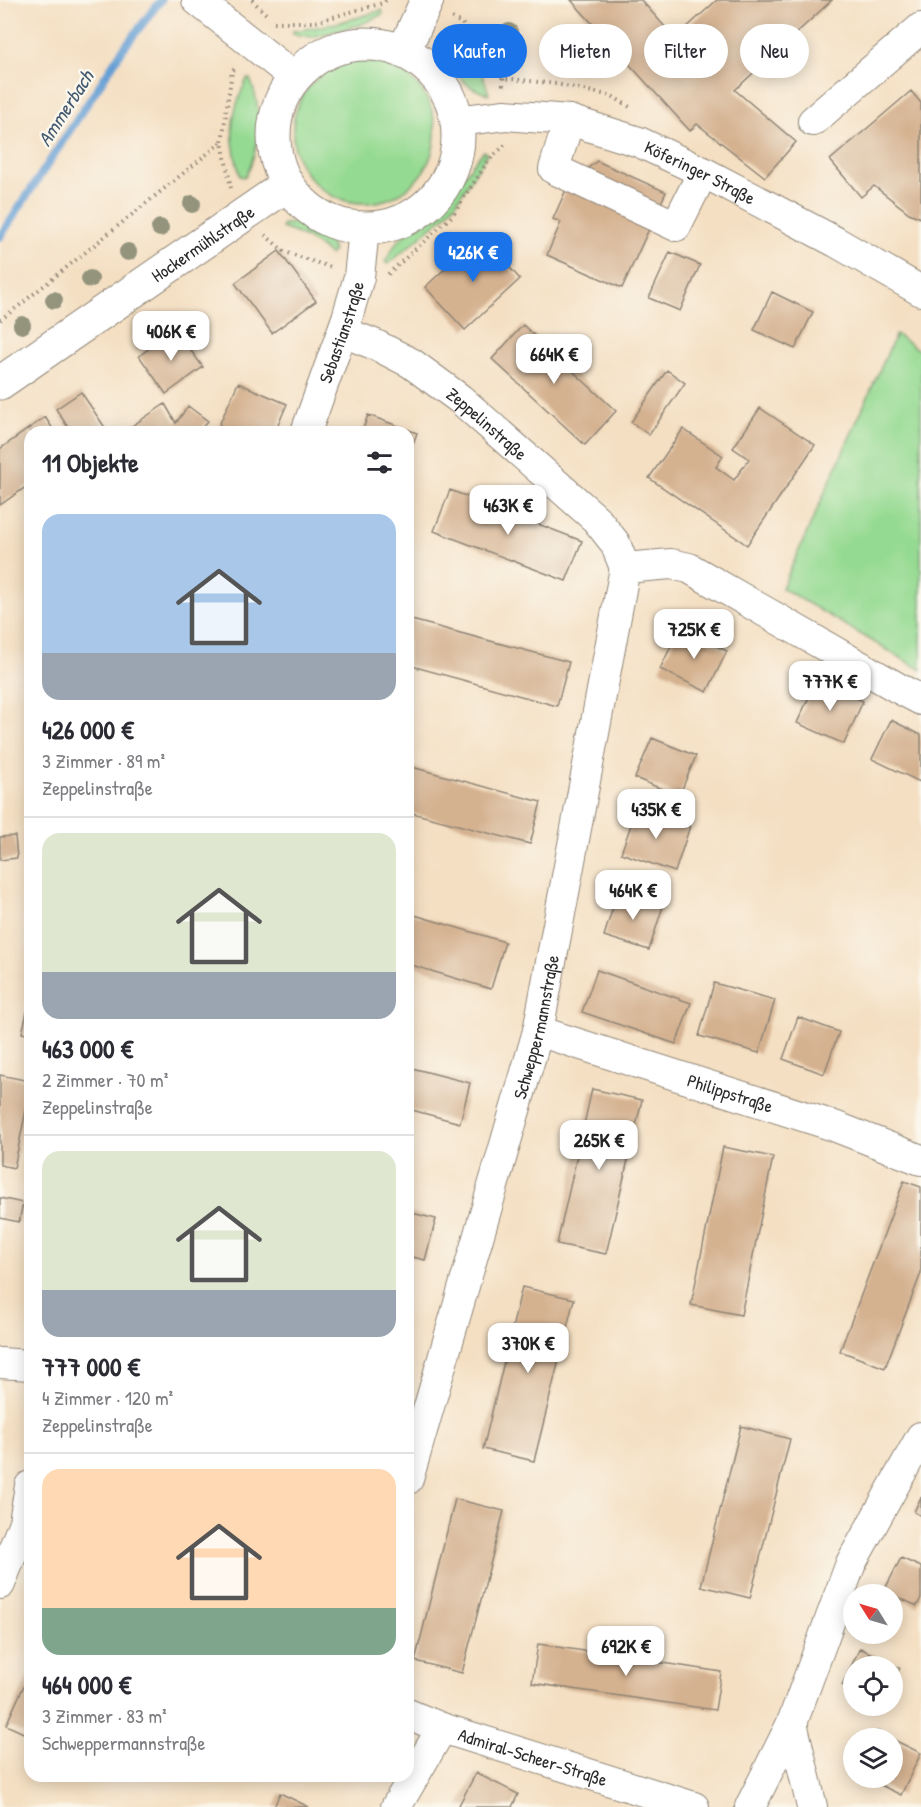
<!DOCTYPE html>
<html lang="de">
<meta charset="utf-8">
<style>
body{margin:0;font-family:"Patrick Hand",sans-serif;background:#f7f7f7;color:#2b2b33;height:100vh;display:flex;flex-direction:column;font-size:22px;white-space:nowrap}
*{box-sizing:border-box;margin:0}
p{font-size:20px;color:#7c7c81}
.icon{flex:none;width:33px;height:33px;fill:none;stroke:currentColor;stroke-width:2;stroke-linecap:round;stroke-linejoin:round}
.map{position:relative;flex:1;overflow:hidden}
.drawer{position:absolute;left:24px;top:426px;width:390px;height:1356px;display:flex;flex-direction:column;background:#fff;border-radius:18px;box-shadow:0 3px 15px #0003}
.drawer>*{flex:none}
.banner{position:absolute;left:432px;top:24px;width:399px;height:54px;display:flex;gap:12px}
.needle{width:39px;rotate:307deg}
.controls{position:absolute;left:843px;top:1584px;display:grid;gap:12px}
.controls a{display:grid;place-items:center;width:60px;height:60px;border-radius:50%;background:#fff;box-shadow:0 3px 15px #0003;font-size:30px}
.price{position:absolute;translate:-50% -51px;padding:0 14px;border-radius:12px;background:#fff;color:#222;font-size:20px;line-height:39px;filter:drop-shadow(0 2px 3px #0008)}
.price::after{content:'';position:absolute;left:50%;top:36px;width:18px;height:14px;margin-left:-9px;background:inherit;clip-path:polygon(0 0,100% 0,50% 100%)}
.price.current{background:#1a73e8;color:#fff}
ul{padding:0;list-style:none}
li{display:grid;align-content:center;gap:12px;height:318px;padding:0 18px}
li+li{border-top:2px solid #e1e1e2}
li span{display:grid;place-items:center;height:186px;border-radius:18px;color:#555}
li>.icon{margin-inline-start:auto}
span .icon{width:108px;height:108px;fill:#fffc;stroke-width:1}
li b{font-size:26px}
h2{display:flex;justify-content:space-between;align-items:center;height:72px;padding:0 18px;font-size:26px}
.pill{padding:0 21px;border-radius:27px;background:#fff;box-shadow:0 3px 15px #0003;font-size:21px;line-height:54px}
.pill.current{background:#1a73e8;color:#fff}
.map>svg:first-child{display:block}
.green{fill:#95da92;stroke:#60825e;stroke-width:1.5}
.lines{fill:none;stroke-linecap:round;stroke-linejoin:round}
.stream{stroke:#659fd4;stroke-width:8}
.building{fill:#d4b18f}
.minor-casing{stroke:#908576;stroke-width:32}
.major-casing{stroke:#908576;stroke-width:35}
.path{stroke:#908576;stroke-width:4;stroke-dasharray:1.5 4.5;stroke-linecap:butt}
.minor{stroke:#fff;stroke-width:30}
.major{stroke:#fff;stroke-width:33}
.tree{fill:#94947d}
.labels{text-anchor:middle;dominant-baseline:central;stroke-width:5;stroke-linejoin:round;paint-order:stroke}
.street-label{font-size:18px;fill:#2b2b2b;stroke:#fbf7ec}
.water-label{font-size:20px;font-style:italic;fill:#42596f;stroke:#fbf7ec}
</style>
<div class="map">
<svg width="921" height="1807" viewBox="0 0 921 1807">
<rect width="100%" height="100%" fill="#fbf7ec"/>
<filter id="ink" filterUnits="userSpaceOnUse"><feTurbulence type="fractalNoise" baseFrequency=".0167" numOctaves="2"/><feDisplacementMap in="SourceGraphic" scale="12" xChannelSelector="R" yChannelSelector="G"/><feConvolveMatrix kernelMatrix="1 2 1 2 8 2 1 2 1" color-interpolation-filters="sRGB"/></filter>
<filter id="wash" filterUnits="userSpaceOnUse"><feTurbulence type="fractalNoise" baseFrequency=".008" numOctaves="4" result="noise"/><feDisplacementMap in="SourceGraphic" scale="24" xChannelSelector="R" yChannelSelector="G"/><feGaussianBlur stdDeviation="1.35" result="paint"/><feColorMatrix in="noise" values="0 0 0 0 0 0 0 0 0 0 0 0 0 0 0 0 0 1.4 0 .05"/><feComposite in="paint" operator="in"/></filter>
<g filter="url(#wash)">
<rect width="100%" height="100%" fill="#f4dfc2"/>
<path class="green" d="M382,10l1,4 -23,11 -48,12 -19,-3v-3c30,-4 60,-11 89,-21z
M445,32c22,13 37,36 44,62 -28,-6 -49,-34 -44,-62z
M293 132a71 71 0 1 1 142 0a71 71 0 1 1-142 0Z
M247,79h3c13,31 11,69 -5,98l-5,-1c-11,-40 -11,-59 7,-97z
M484,151l3,3 -31,49 -12,14 -56,47 -3,-2c5,-8 9,-18 16,-24 13,-11 30,-16 42,-30 16,-19 22,-38 41,-57z
M299,223c15,6 28,13 35,28l-4,4c-14,-13 -29,-21 -48,-27l1,-4z
M896,334l25,18v318l-139,-82z"/>
<g class="lines">
<path class="stream" d="M0,237l123,-188 38,-49"/>
</g>
<g id="blocks">
<path class="building" d="M571,0h70l34,38 42,-38h115l-97,90 61,52 -31,35 -68,-53 -7,7z
M911,91l10,12v115l-12,-5 -35,-27 -13,11 -31,-37z
M597,161l69,31 -44,96 -75,-33 14,-33 -8,-3 16,-36z
M481,236l39,43 -55,51 -40,-43z
M279,251l37,50 -44,32 -37,-50z
M670,252l30,13 -20,46 -31,-13z
M772,292l41,20 -18,37 -41,-19z
M523,325l93,86 -31,34 -93,-86z
M175,329l28,38 -37,27 -27,-38z
M667,370l18,13 -36,52 -18,-13z
M238,383l49,21 -12,28h-59z
M81,392l27,40h-37l-15,-23z
M165,404l11,19 12,-17 20,15 -10,11h-75z
M760,408l55,37 -68,100 -98,-67 34,-49 40,27 -7,11 18,13 15,-21 -16,-11z
M368,415l49,18 -9,25v-26h-46z
M45,417l10,15h-25v52l-30,21v-56z
M450,490l132,51 -16,40 -132,-50z
M408,619l161,43 -12,44 -149,-41z
M680,628l47,23 -20,41 -47,-23z
M817,680l46,21 -19,43 -47,-21z
M891,720l30,15v44l-1,3 -48,-23z
M652,738l44,18 -17,40 -44,-18z
M408,766l133,36 -11,42 -122,-32z
M637,808l53,18 -15,46 -54,-19z
M15,836l2,22 -17,2v-23z
M618,891l45,15 -14,44 -45,-14z
M408,913l97,29 -14,47 -83,-25z
M597,970l94,33 -15,41 -94,-32z
M714,983l61,17 -16,53 -60,-17z
M29,1004h1v31l-8,-2z
M798,1017l41,15 -15,42 -41,-15z
M408,1067l62,16 -10,40 -52,-14z
M0,1075l30,6v10l-16,77 -14,-3z
M592,1089l50,11 -36,154 -49,-10z
M723,1147l50,10 -32,158 -50,-10z
M904,1181l17,6v86l-36,95 -45,-17z
M0,1198l23,5 -4,19 -19,-4z
M408,1212l28,7 -11,41 -17,-4z
M522,1287l52,12 -40,162 -51,-12z
M741,1426l49,13 -40,159 -49,-12z
M921,1497v19l-7,-4z
M455,1499l49,12 -42,162 -47,-12z
M901,1558l20,9v31l-4,8 -33,-15z
M538,1644l183,28 -6,38 -183,-27z
M860,1648l40,20 -8,15v-17h-38v25l-12,-6z
M30,1672v64l-24,-11z
M877,1731l15,7h-18z
M892,1739l29,14 -20,42 -35,-17h26z
M476,1773l42,21 -6,13h-54z
M280,1793l29,14h-35z"/>
</g>
</g>
<g filter="url(#ink)">
<use href="#blocks" fill-opacity="0" stroke="#908576" stroke-width="1.5"/>
<g class="lines">
<defs>
<g id="minor">
<path d="M197,0l97,77"/>
<path d="M569,120l-15,49 122,57 27,-54"/>
<path id="s1" d="M457,121l48,-6 64,5 70,22 64,30 133,70 85,49"/>
<path d="M813,121l108,-93"/>
<path id="s2" d="M343,332l33,13 35,18 49,36 136,120 19,24 10,25 46,-4 18,4 209,120 23,12"/>
<path id="s3" d="M306,432l41,-114 12,-41 5,-48"/>
<path id="s4" d="M538,1031l296,95 87,34"/>
<path d="M0,1363l30,2"/>
<path id="s5" d="M408,1479l130,-448 87,-463"/>
<path d="M0,1584l24,-62 6,-36"/>
<path id="s6" d="M408,1714l34,14 252,79"/>
<path d="M792,1723l59,-160 70,-126"/>
<path d="M396,1807l46,-79"/>
<path d="M750,1807l42,-84 20,84"/>
</g>
<g id="major">
<circle cx="366" cy="136" r="92"/>
<path d="M404,51l23,-51"/>
<path id="s7" d="M0,383l287,-198"/>
</g>
</defs>
<use href="#minor" class="minor-casing"/>
<use href="#major" class="major-casing"/>
<path class="path" d="M252,0l17,17
M452,18l10,5 16,29 25,26 53,6 56,12 18,11
M274,22h41l68,-19 3,-3
M503,78v9
M231,188l-9,-46 10,-71 4,-4
M265,235l20,17 45,15
M388,274l65,-59 35,-54 17,-16
M0,320l20,-15 202,-163"/>
<use href="#minor" class="minor"/>
<use href="#major" class="major"/>
</g>
<g class="tree">
<circle cx="509" cy="32" r="9"/>
<circle cx="509" cy="50" r="9"/>
<circle cx="551" cy="55" r="9"/>
<circle cx="192" cy="204" r="9"/>
<circle cx="160" cy="228" r="9"/>
<circle cx="128" cy="252" r="9"/>
<circle cx="90" cy="279" r="9"/>
<circle cx="54" cy="300" r="9"/>
<circle cx="22" cy="325" r="9"/>
</g>
</g>
<g class="labels">
<g class="street-label">
<text stroke="none"><textPath href="#s1" startOffset="254">Köferinger Straße</textPath></text>
<text stroke="none"><textPath href="#s7" startOffset="246">Hockermühlstraße</textPath></text>
<text stroke="none"><textPath href="#s3" startOffset="106">Sebastianstraße</textPath></text>
<text stroke="none"><textPath href="#s2" startOffset="172">Zeppelinstraße</textPath></text>
<text stroke="none"><textPath href="#s5" startOffset="470">Schweppermannstraße</textPath></text>
<text stroke="none"><textPath href="#s4" startOffset="202">Philippstraße</textPath></text>
<text stroke="none"><textPath href="#s6" startOffset="132">Admiral-Scheer-Straße</textPath></text>
</g>
<g class="water-label">
<text transform="translate(65 108) rotate(-57)">Ammerbach</text>
</g>
</g>
</svg>
<div class="controls">
<a><svg class="needle" viewBox="-14 -14 28 28"><path d="M0-13l5 13h-10z" fill="#e53935"/><path d="M0 13l5-13h-10z" fill="#7c7c81"/></svg></a>
<a><svg class="icon" aria-label="locate" viewBox="0 0 24 24"><circle cx="12" cy="12" r="6"/><path d="M12 2v4M12 18v4M2 12h4M18 12h4"/></svg></a>
<a><svg class="icon" aria-label="layers" viewBox="0 0 24 24"><path d="M12 4l9 5-9 5-9-5zM3 14l9 5 9-5"/></svg></a>
</div>
<b class="price current" style="left:473px;top:283px">426K €</b>
<b class="price" style="left:171px;top:362px">406K €</b>
<b class="price" style="left:554px;top:385px">664K €</b>
<b class="price" style="left:508px;top:536px">463K €</b>
<b class="price" style="left:694px;top:660px">725K €</b>
<b class="price" style="left:830px;top:712px">777K €</b>
<b class="price" style="left:656px;top:840px">435K €</b>
<b class="price" style="left:633px;top:921px">464K €</b>
<b class="price" style="left:599px;top:1171px">265K €</b>
<b class="price" style="left:528px;top:1374px">370K €</b>
<b class="price" style="left:626px;top:1677px">692K €</b>
<div class="banner">
<a class="pill current">Kaufen</a>
<a class="pill">Mieten</a>
<a class="pill">Filter</a>
<a class="pill">Neu</a>
</div>
<section class="drawer">
<h2>11 Objekte<svg class="icon" aria-label="filters" viewBox="0 0 24 24"><path d="M4 7h16M4 17h16"/><circle cx="9" cy="7" r="2"/><circle cx="15" cy="17" r="2"/></svg></h2>
<ul>
<li><span style="background:linear-gradient(#a9c7e8 75%,#9aa5b1 0)"><svg class="icon" aria-label="home" viewBox="0 0 24 24"><path d="M3 11l9-7 9 7M6 9v11h12V9"/></svg></span><div><b>426 000 €</b><p>3 Zimmer · 89 m²</p><p>Zeppelinstraße</p></div></li>
<li><span style="background:linear-gradient(#dfe7d0 75%,#9aa5b1 0)"><svg class="icon" aria-label="home" viewBox="0 0 24 24"><path d="M3 11l9-7 9 7M6 9v11h12V9"/></svg></span><div><b>463 000 €</b><p>2 Zimmer · 70 m²</p><p>Zeppelinstraße</p></div></li>
<li><span style="background:linear-gradient(#dfe7d0 75%,#9aa5b1 0)"><svg class="icon" aria-label="home" viewBox="0 0 24 24"><path d="M3 11l9-7 9 7M6 9v11h12V9"/></svg></span><div><b>777 000 €</b><p>4 Zimmer · 120 m²</p><p>Zeppelinstraße</p></div></li>
<li><span style="background:linear-gradient(#ffd9b3 75%,#7fa58c 0)"><svg class="icon" aria-label="home" viewBox="0 0 24 24"><path d="M3 11l9-7 9 7M6 9v11h12V9"/></svg></span><div><b>464 000 €</b><p>3 Zimmer · 83 m²</p><p>Schweppermannstraße</p></div></li>
</ul>
</section>
</div>
